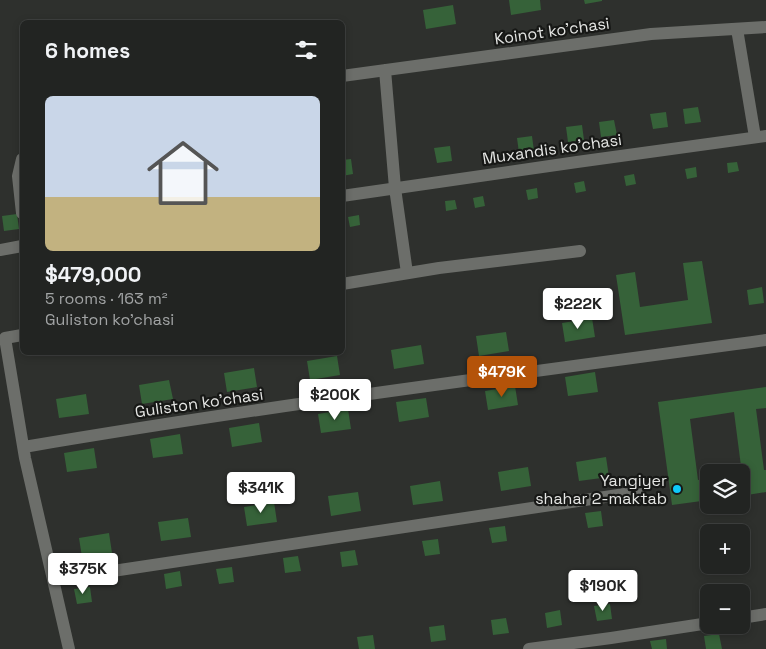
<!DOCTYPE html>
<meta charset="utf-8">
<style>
body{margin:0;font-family:"Space Grotesk",sans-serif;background:#2e302f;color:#f1f3f6;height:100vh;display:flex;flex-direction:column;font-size:19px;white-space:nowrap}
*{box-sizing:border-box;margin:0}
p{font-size:16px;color:#a2a4a5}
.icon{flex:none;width:28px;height:28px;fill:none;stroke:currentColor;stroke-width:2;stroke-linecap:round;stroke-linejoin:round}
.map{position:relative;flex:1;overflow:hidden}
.side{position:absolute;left:20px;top:20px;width:325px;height:335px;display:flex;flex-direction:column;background:#222422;border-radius:8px;box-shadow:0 2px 8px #0003,0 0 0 1px #3f4140}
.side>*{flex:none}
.fabs{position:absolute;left:700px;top:464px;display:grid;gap:10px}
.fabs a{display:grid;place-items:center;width:50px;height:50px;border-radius:8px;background:#222422;box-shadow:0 2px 8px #0003,0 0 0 1px #3f4140;font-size:25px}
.price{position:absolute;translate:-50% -42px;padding:0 11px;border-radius:5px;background:#fff;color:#222;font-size:16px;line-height:32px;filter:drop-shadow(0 1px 2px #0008)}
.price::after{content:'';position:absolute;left:50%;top:30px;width:15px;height:11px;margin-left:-8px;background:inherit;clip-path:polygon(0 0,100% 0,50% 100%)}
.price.on{background:#b45309;color:#fff}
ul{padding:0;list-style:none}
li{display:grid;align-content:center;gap:10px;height:265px;padding:0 25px}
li+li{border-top:1px solid #3f4140}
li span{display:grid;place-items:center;height:155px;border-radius:8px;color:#555}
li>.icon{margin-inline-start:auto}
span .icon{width:90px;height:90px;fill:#fffc;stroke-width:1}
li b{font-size:21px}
h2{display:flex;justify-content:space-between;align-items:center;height:60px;padding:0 25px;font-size:21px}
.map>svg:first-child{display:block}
.building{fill:#366239}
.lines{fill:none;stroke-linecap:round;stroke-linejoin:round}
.minor{stroke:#6c6e6a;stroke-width:12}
.poi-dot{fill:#0ecafa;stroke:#171816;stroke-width:2}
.labels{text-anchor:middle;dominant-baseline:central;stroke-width:4.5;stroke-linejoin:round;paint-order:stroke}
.street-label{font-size:16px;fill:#e5e6e4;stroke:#171816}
.poi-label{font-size:16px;fill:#e5e6e4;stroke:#171816;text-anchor:end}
</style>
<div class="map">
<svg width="766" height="649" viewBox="0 0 766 649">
<rect width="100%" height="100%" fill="#2e302d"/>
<path class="building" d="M509,0h31l1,10 -30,5z
M584,0h18v1l-17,3z
M453,5l3,19 -30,5 -3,-19z
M698,107l3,15 -16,2 -2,-15z
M666,112l2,15 -15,2 -3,-15z
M614,120l3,15 -16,2 -2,-15z
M582,125l2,15 -16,2 -2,-15z
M532,136l2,15 -15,2 -2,-15z
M450,146l2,15 -15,2 -3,-15z
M351,159l2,15 -11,2v-16z
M737,162l2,9 -11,2 -1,-10z
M696,167l1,10 -10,2 -2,-10z
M634,174l2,10 -10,2 -2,-10z
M584,181l2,10 -10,2 -2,-10z
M537,188l1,10 -10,2 -2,-10z
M483,196l2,10 -10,2 -2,-10z
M455,200l2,9 -11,2 -1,-10z
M17,214l2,15 -15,2 -2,-15z
M359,215l1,10 -10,2 -2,-10z
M702,261l10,62 -87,12 -9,-60 19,-3 5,35 48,-7 -5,-37z
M762,287l2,16 -15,2 -2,-15z
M592,318l3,19 -30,5 -3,-19z
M506,332l3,19 -30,5 -3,-20z
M421,345l3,19 -30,5 -3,-19z
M337,356l3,19 -30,5 -3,-19z
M254,368l3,19 -30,5 -3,-19z
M595,372l3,20 -30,4 -3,-19z
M169,380l4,19 -31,5 -3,-19z
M515,386l3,19 -30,5 -3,-19z
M766,387v21l-10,1 8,61h2v22l-25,4v-22h1l-8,-62 -44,7 8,61 11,-2v22l-37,5 -14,-103z
M86,394l3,20 -30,4 -3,-19z
M426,398l3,19 -30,5 -3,-20z
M348,409l3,20 -30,4 -3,-19z
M259,423l3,19 -30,5 -3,-19z
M180,434l3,20 -30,4 -3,-19z
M94,448l3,20 -30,4 -3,-19z
M606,457l3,20 -30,4 -3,-19z
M528,467l3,19 -30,5 -3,-19z
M440,481l3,20 -30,4 -3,-19z
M358,492l3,19 -30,5 -3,-20z
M274,502l3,20 -30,4 -3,-19z
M601,511l2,15 -15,2 -3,-15z
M188,518l3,19 -30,4 -3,-19z
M505,526l2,15 -15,2 -3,-15z
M109,533l3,20 -30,4 -3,-19z
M438,539l2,15 -15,2 -3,-15z
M355,550l3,15 -16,2 -2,-15z
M298,556l3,15 -16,2 -2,-15z
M232,567l2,15 -15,2 -3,-15z
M180,571l2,15 -16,3 -2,-15z
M90,587l2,15 -15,2 -3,-15z
M610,604l2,15 -15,2 -3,-15z
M560,610l2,15 -15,3 -2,-15z
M506,618l3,15 -16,2 -2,-15z
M444,625l2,15 -15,2 -2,-15z
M719,634l3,15h-16l-2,-13z
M373,635l2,14h-16l-2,-12z
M666,639l1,10h-15l-2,-8z"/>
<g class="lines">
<path class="minor" d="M737,29l18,108
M385,70l10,118 12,85
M342,76l309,-42 115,-7
M22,159l-4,17 4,37
M342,196l235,-34 189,-26
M0,250l22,-4
M342,284l97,-16 141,-17
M22,335l-17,3 20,120 44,191
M24,447c246,-42 494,-73 742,-107
M53,580l585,-88
M741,618l25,-4
M529,649l82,-11 98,-15"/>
</g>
<circle class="poi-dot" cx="677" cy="489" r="5"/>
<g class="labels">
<g class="street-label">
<text transform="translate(552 31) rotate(-8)">Koinot ko'chasi</text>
<text transform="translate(552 149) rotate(-8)">Muxandis ko'chasi</text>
<text transform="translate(199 403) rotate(-8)">Guliston ko'chasi</text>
</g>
<g class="poi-label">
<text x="667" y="480">Yangiyer<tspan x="667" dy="18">shahar 2-maktab</tspan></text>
</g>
</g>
</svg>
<div class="fabs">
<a><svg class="icon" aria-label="layers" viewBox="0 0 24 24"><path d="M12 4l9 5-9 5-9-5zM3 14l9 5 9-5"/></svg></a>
<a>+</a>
<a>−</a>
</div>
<b class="price" style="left:578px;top:330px">$222K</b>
<b class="price on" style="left:502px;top:398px">$479K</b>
<b class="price" style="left:335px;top:421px">$200K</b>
<b class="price" style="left:261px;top:514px">$341K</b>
<b class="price" style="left:83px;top:595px">$375K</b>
<b class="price" style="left:603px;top:612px">$190K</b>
<section class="side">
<h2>6 homes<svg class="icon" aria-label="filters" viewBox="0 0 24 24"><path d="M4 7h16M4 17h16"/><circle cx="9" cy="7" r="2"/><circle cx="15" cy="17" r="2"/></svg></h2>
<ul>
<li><span style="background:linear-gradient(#c9d6e8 65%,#c2b280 0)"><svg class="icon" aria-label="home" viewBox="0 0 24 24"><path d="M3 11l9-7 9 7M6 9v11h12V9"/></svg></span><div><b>$479,000</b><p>5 rooms · 163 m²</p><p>Guliston ko'chasi</p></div></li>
</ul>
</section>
</div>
